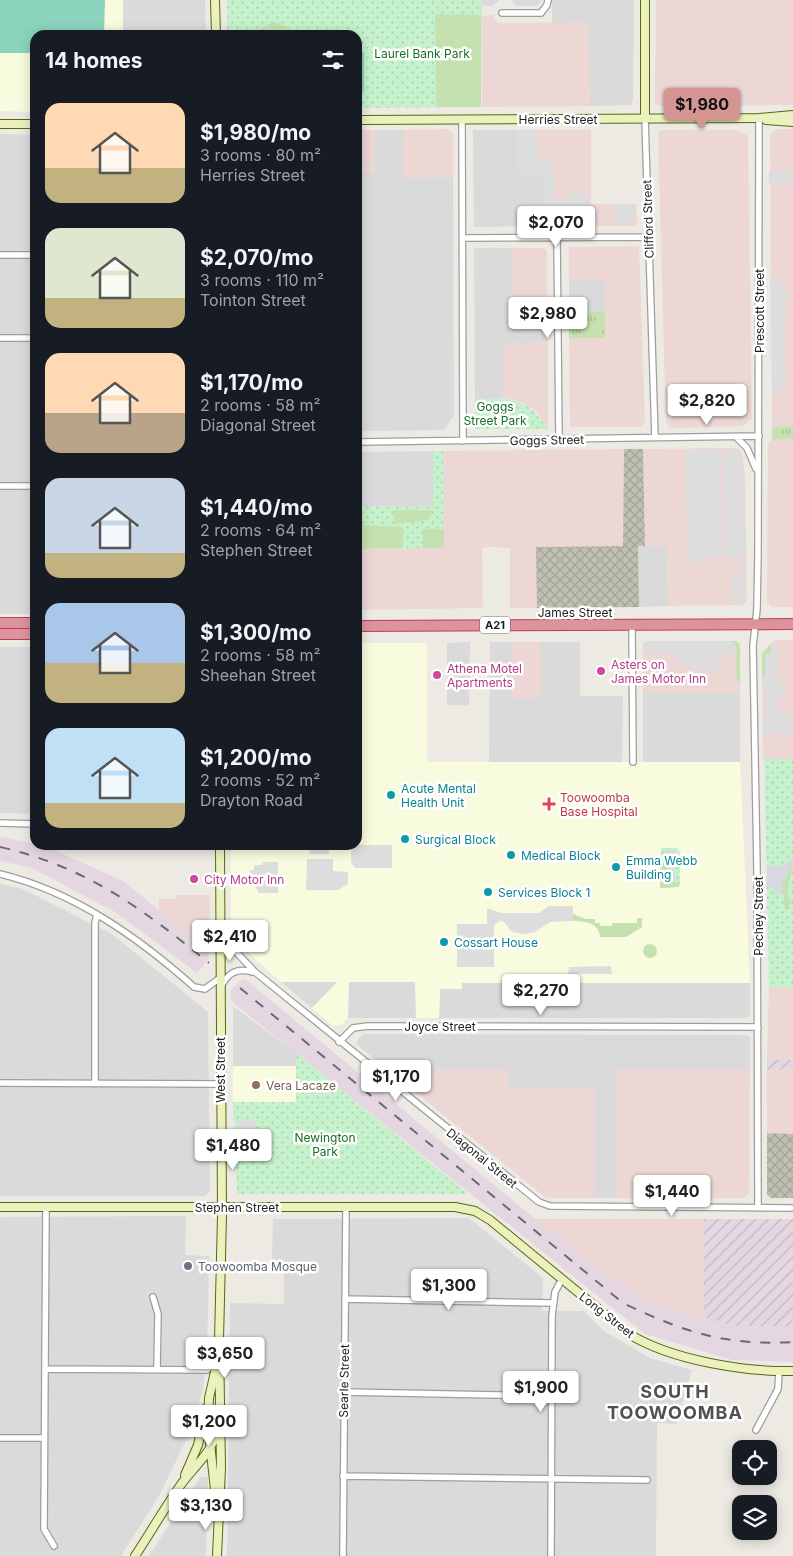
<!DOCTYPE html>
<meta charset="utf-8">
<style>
body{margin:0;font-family:Inter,sans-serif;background:#242831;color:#f1f3f6;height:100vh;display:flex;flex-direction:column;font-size:19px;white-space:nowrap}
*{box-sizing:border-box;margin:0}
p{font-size:16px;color:#9ea1a6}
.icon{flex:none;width:28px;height:28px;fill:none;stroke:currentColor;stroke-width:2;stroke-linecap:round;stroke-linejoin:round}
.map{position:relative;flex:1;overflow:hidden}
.details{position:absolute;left:30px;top:30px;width:332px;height:820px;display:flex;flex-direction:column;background:#171b24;border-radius:15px;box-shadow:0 2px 12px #0003}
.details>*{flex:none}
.controls{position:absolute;left:732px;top:1440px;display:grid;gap:10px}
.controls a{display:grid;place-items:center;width:45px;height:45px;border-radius:10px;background:#171b24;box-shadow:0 2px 12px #0003;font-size:25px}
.price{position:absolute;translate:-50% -42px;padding:0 11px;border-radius:5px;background:#fff;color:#222;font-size:16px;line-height:32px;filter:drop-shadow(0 1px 2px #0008)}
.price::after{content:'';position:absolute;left:50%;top:30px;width:15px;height:11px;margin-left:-8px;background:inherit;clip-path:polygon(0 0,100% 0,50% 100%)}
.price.current{background:#d59592;color:#111}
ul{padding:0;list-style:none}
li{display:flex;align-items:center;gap:15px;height:125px;padding:0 15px}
li span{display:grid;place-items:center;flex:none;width:140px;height:100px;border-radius:15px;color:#555}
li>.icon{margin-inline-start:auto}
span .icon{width:60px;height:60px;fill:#fffc;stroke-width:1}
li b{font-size:21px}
h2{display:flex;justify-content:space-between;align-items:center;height:60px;padding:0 15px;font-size:21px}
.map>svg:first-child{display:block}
.residential{fill:#dbdada}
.commercial{fill:#ecd7d5}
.industrial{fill:url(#industrial-furrows)}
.education{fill:#f9fbdf}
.railway{fill:#e5d7e1}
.construction{fill:url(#construction-cross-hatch)}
.grass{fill:url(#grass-tufts)}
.park{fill:url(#park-dots)}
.garden{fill:#c4e1af}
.pitch{fill:#8bd3bc}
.parking{fill:#ddd}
.plaza{fill:#d9d8e2}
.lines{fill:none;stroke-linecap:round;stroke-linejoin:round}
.street-casing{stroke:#9e9e9e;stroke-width:8}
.secondary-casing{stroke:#576611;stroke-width:10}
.highway-casing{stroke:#c3395e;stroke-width:12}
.street{stroke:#fff;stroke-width:5.5}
.secondary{stroke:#ebf1bd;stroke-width:8}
.highway{stroke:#db949c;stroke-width:10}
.rail{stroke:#6b6b6b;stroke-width:2;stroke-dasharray:10 10;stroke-linecap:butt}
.hotel-dot{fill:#d1479c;stroke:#fff;stroke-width:2}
.culture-dot{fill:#0f9aa8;stroke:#fff;stroke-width:2}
.health-dot{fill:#e0444e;stroke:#fff;stroke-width:2}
.education-dot{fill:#8d6e63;stroke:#fff;stroke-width:2}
.worship-dot{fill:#6b7280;stroke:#fff;stroke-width:2}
.labels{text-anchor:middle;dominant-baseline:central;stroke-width:5;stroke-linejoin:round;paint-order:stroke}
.shield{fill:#fff;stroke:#616161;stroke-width:1}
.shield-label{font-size:11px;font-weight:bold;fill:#1d1d1d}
.park-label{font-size:12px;fill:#186e25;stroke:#fff}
.street-label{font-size:12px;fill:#1d1d1d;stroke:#fff}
.hotel-label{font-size:12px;fill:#b23c85;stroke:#fff;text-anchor:start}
.culture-label{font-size:12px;fill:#0d838f;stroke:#fff;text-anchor:start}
.health-label{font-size:12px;fill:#be3a42;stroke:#fff;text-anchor:start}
.education-label{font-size:12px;fill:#785e54;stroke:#fff;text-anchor:start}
.worship-label{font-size:12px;fill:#5b616d;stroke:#fff;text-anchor:start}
.district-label{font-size:18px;font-weight:bold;letter-spacing:1px;fill:#505050;stroke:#fff}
</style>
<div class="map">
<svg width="793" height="1556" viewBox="0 0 793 1556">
<defs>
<pattern id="industrial-furrows" width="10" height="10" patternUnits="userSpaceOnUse" patternTransform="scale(1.25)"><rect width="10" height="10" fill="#e5d7e1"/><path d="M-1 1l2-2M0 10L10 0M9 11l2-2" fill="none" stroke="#c4b8c1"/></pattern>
<pattern id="construction-cross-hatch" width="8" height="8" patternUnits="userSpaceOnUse" patternTransform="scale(1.25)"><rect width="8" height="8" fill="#bfc0b0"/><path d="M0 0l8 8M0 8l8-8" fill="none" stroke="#a4a597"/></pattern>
<pattern id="grass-tufts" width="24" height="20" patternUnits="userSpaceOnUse" patternTransform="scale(1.25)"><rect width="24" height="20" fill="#c4e1af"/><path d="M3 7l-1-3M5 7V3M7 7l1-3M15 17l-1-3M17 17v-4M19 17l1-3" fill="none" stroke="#a8c196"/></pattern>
<pattern id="park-dots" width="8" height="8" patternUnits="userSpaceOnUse" patternTransform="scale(1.25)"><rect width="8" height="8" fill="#c5f2cc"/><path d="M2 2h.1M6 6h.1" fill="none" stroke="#a9cfaf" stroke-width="1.8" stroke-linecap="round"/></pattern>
</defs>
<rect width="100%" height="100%" fill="#edeae4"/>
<path class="residential" d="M123,0h82l1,35h-83z
M482,0h26h-8l-7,6h-11z
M510,0h31v2l-4,4h-20z
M552,0h82l-1,99 -2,6 -41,1 -3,-83h-35z
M374,130h29v48l50,-1 1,238 -10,15 -86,1v-258h16z
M473,130h44v38l8,7h18l1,51 -70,1z
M0,134l35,1v479h-35z
M474,248h37v75h36l1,19 -45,2v54l-28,3z
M569,280h36v32h-36z
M433,451v55l-73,1v-55z
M638,546h29l1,60 -29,1z
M470,642l-1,63h-22v-62z
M490,642h22v55l29,1v-56h39v54h43l-1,66h-133z
M0,647h35v167l-35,-1z
M643,693h97v69h-97z
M0,884l23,5 89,45 96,78 2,179 -5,5h-205z
M281,982h57l-26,26z
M348,982h68v36h-68z
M461,983h289v32l-4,3h-307l1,-29h21z
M233,1006l63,47v13h-63z
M363,1034l384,1 3,2v33h-134v128h-22v-109h-86v-20h-68l-21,26 -62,-50v-5z
M186,1216l-1,39 24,1 -2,100 -4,33 -11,39 -33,68 -38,60h-121v-339z
M469,1218l74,60 -1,33h42l20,20 46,27 42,12 -16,54 -19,-1 -1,133h-429l3,-253 54,1v-44h-12l1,-41z
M200,1477h8l-2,79h-57z"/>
<path class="commercial" d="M656,0h137v105l-134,1 -4,-5z
M493,15l5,8 90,-1 2,84 -108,1v-91z
M448,129l5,5v43l-50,1v-48z
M779,129h14v297l-21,1 -2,-292 3,-4z
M358,130h16v43h-16z
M517,130h74v74h45l1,22h-93l-1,-50 -18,-1 -8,-7z
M661,130h77l10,6 4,282 -8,8 -73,2 -5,-5 -8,-289z
M639,246l6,176 -5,5h-70l-1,-89 36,-1v-57h-36v-33z
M511,248h33l3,3v72l-36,1z
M548,342v87l-12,-18 -15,-9 -18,-4v-54z
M772,439h21v168h-21l-5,-5 1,-159z
M735,448l4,1 3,5 3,22 2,125 -5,4 -74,1 -1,-60h-22l-2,-97z
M624,449l-1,97 -86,1v61h-27v-60l-21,-1 -7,1 1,60 -125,2v-61l86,-1 -1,-97z
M358,452h2v55h-2z
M775,640h18v119h-30l-1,-106z
M646,641h90l4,4v48h-97v-49z
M512,642h29v56h-29z
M176,895h34l-1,56 -50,-41v-11h16z
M769,987h24v73h-26z
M440,1069h68v20h87l-1,109h-48l-127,-103z
M616,1069l134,1 -1,123 -5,5h-128z
M793,1069v65l-26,-1v-63z
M535,1219h169v99l-55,-15 -57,-37z"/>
<path class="industrial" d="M767,1060h26v9l-26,1z
M704,1219h89v108l-58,-1 -31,-8z"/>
<path class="education" d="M0,0h123v35h-88v77l-35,-1z
M358,643h69v119h313l10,221h-288v6h-22l-1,29h-23l-1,-36h-66l-1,36 -6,7 -9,1 -21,-18 25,-26h-56l-50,-45v-92h127z
M233,1066h63v36h-63z"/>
<path class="railway" d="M0,837l43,8 80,36 86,70v8l-12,14 -82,-61 -83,-44 -32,-7z
M245,979l347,287 57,37 86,23 58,1v35l-61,-2 -87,-26 -414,-333v-11l9,-10z"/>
<path class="construction" d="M624,449h19l2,97h-7l1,61 -102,1 -1,-61 87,-1z
M767,1133l26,1v64h-22l-4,-3z"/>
<path class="grass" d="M569,312h36v26h-36z
M793,426v13h-21v-12z"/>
<path class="park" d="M227,0h255l-1,107 -123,1v-73h-131z
M494,398c27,0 39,9 54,31h-73v-28z
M433,451h10l1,97 -86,1v-42l75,-1z
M764,759h29v228h-24z
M661,848h16l3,4v33l-2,2 -18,1z
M296,1053l172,141h-231l-4,-92h63z"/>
<path class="garden" d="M435,14l46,1v92h-45z
M274,22l17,7 -33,1z
M393,510h40l-5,10 -34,4z
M358,525l45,2v21l-45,1z
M423,529h21v19h-21z
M731,641h5l4,4v39c-9,-11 2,-29 -9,-43z
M771,644v10h-6v23h-3v-24z
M661,859h6v13l3,3 -2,1 5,7 7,-1 -2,5 -18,1z
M793,865l-5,22v12l4,3 -7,8 -3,-26z
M573,914l13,5h9v4h5v3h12v-3h25v-5h5v9l-16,10h-26c-1,-14 -15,-16 -27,-16z
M643 951a7 7 0 1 1 14 0a7 7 0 1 1-14 0Z"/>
<path class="pitch" d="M0,0h105l-1,35h-69v18h-35z
M358,53h6v38h-6z"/>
<path class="parking" d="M517,130h20l1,28h14v5l3,1v36h15v-9h15v6h6v26l-13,3 -1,-4 -6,-1 -1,-4 -8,1 -9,8h-9l-1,-50 -18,-1 -8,-7z
M769,172h24v13h-24z
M616,204h13l4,6h3v5h-3l-5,8h-11z
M770,279h13v11l7,2v8l-7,1v11h7l-7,9 2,69h-13z
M685,450h35l2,107 -19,1v4h-15z
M723,451h16l4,9 3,97h-21z
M740,562h5l1,39 -13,1 -1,-24 8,-1z
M646,641h85l5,5 1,8 -18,1v16h-27l-1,-6h-14v-11h-34v-10z
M771,644h7v38h5v15l-5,1v15h15v21h-30l-1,-17h3v-30l-3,-1v-9h3v-23l6,-1z
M307,845h27v3h-5v6h-19z
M351,845h41v23h-37l-4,-6z
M307,859h26v12l15,1v12l-10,6h-32z
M263,862h15v31h-19l-6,-10h-3v-13h4v-5h8z
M549,906h24v15l-23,1 -15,10 -11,2 -12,-2 -8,-10 -4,-1 -6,4v42h-37v-43h30v-16l14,5h38z
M198,931l13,10 -5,7 -13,-11z
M611,966l1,8h-44l1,-7z
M256,1119v40h-18l-1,-39z"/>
<path class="plaza" d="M669,850l7,1 4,5v3h-4l-3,3 2,18 -3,3 -6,-4 6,-6 -2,-11 -3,-3h-6l4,-7z
M793,858v7l-10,15 -1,14 -3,1 -6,-8h-6v-20h5l1,-2 11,1z"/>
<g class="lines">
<defs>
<path id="street" d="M502,13h39l6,-8 1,-5
M645,119l10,318
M462,120l1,321
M557,237l2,203
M463,238l186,-1
M0,255h35
M0,338h35
M736,437l11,11 9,21
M358,442l401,-6
M0,486h35
M632,625l1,137
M0,823l35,1
M0,874c74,18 138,63 194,113l11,2 15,-11
M221,936l34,36 284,230 11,4 243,2
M221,987c7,-15 16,-19 32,-15
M339,1042l14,-14 15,-2 390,1
M95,1082v-159l2,-8
M0,1083l220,1
M46,1207l-2,322 10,17
M758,1208l-1,-339 -4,-223 4,-37 1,-56 1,-435
M153,1297l5,17 -1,55
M345,1299l208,4
M45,1369l162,1 10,-9
M344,1392l207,4
M756,1430l22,-41 1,-18
M0,1438h44
M343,1476l304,4
M343,1556l3,-349
M551,1556l1,-240 3,-24 7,-13"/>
<path id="secondary" d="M215,0l1,35
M645,119v-119
M358,120l401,-2 34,-3
M766,120l27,2
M0,124h35
M0,1207h455l20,4 15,9 139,114c42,26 115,38 164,37
M185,1475l13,-30 8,-37
M215,1490l-7,-65 1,-27 8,-35
M135,1556c15,-23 29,-47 45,-70 12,-18 35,-35 37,-59
M217,1556l4,-88 -2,-128 3,-124 -2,-371"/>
<path id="highway" d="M0,623h35
M358,626l435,-2
M0,634h35"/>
</defs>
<use href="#street" class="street-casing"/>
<use href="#secondary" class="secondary-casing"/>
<use href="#highway" class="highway-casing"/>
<use href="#street" class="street"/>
<use href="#secondary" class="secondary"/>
<use href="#highway" class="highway"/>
<path class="rail" d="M0,847c85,19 143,62 209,116
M240,988l383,315c60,29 103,43 170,39"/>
</g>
<g class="hotel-dot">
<circle cx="601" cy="671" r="5"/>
<circle cx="437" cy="675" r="5"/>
<circle cx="194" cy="879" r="5"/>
</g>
<g class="culture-dot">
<circle cx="391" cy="795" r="5"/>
<circle cx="405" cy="839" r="5"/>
<circle cx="511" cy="855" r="5"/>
<circle cx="616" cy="867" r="5"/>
<circle cx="488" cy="892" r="5"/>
<circle cx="444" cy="942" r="5"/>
</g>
<path class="health-dot" d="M546.5 796.5h5v5h5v5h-5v5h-5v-5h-5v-5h5z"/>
<circle class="education-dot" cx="256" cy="1085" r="5"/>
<circle class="worship-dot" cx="188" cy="1266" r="5"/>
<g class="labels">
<rect class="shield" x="480" y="616.5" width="30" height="17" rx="4"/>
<g class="shield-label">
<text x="495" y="625">A21</text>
</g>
<g class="park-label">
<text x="422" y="53">Laurel Bank Park</text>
<text x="495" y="406">Goggs<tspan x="495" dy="14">Street Park</tspan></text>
<text x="325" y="1137">Newington<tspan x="325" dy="14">Park</tspan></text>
</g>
<g class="street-label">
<text x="558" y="119">Herries Street</text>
<text transform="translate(648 219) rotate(-92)">Clifford Street</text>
<text transform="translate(759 311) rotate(-90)">Prescott Street</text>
<text transform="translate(547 440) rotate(-1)">Goggs Street</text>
<text x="575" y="612">James Street</text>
<text transform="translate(758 916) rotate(-90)">Pechey Street</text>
<text x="440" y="1026">Joyce Street</text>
<text transform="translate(220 1070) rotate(-90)">West Street</text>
<text transform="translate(482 1158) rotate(39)">Diagonal Street</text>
<text x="237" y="1207">Stephen Street</text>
<text transform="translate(607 1315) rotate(38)">Long Street</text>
<text transform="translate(344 1381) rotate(-89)">Searle Street</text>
</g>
<g class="hotel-label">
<text x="611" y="664">Asters on<tspan x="611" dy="14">James Motor Inn</tspan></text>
<text x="447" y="668">Athena Motel<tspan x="447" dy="14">Apartments</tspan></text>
<text x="204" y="879">City Motor Inn</text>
</g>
<g class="culture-label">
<text x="401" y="788">Acute Mental<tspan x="401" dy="14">Health Unit</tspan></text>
<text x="415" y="839">Surgical Block</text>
<text x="521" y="855">Medical Block</text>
<text x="626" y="860">Emma Webb<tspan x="626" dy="14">Building</tspan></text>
<text x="498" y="892">Services Block 1</text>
<text x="454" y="942">Cossart House</text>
</g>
<g class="health-label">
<text x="560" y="797">Toowoomba<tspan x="560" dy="14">Base Hospital</tspan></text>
</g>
<g class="education-label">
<text x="266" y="1085">Vera Lacaze</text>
</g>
<g class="worship-label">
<text x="198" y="1266">Toowoomba Mosque</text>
</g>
<g class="district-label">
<text x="675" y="1391">SOUTH<tspan x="675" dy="21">TOOWOOMBA</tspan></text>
</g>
</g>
</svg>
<div class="controls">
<a><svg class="icon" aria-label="locate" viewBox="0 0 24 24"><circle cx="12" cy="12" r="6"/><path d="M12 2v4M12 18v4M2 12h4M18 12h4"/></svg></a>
<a><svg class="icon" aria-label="layers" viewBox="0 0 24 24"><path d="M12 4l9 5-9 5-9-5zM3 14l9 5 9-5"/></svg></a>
</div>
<b class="price current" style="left:702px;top:130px">$1,980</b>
<b class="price" style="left:556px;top:248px">$2,070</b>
<b class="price" style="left:548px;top:339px">$2,980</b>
<b class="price" style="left:707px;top:426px">$2,820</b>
<b class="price" style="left:230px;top:962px">$2,410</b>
<b class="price" style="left:541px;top:1016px">$2,270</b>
<b class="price" style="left:396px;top:1102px">$1,170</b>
<b class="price" style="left:233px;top:1171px">$1,480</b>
<b class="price" style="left:672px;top:1217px">$1,440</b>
<b class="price" style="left:449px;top:1311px">$1,300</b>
<b class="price" style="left:225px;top:1379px">$3,650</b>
<b class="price" style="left:541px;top:1413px">$1,900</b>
<b class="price" style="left:209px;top:1447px">$1,200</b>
<b class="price" style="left:206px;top:1531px">$3,130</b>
<section class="details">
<h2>14 homes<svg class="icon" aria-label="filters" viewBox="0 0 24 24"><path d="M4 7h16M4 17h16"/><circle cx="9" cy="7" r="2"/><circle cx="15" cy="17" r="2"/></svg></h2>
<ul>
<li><span style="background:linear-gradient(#ffd9b3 65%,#c2b280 0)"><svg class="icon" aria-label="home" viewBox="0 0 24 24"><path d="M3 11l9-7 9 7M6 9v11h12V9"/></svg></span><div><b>$1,980/mo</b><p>3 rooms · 80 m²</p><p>Herries Street</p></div></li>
<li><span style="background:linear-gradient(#dfe7d0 70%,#c2b280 0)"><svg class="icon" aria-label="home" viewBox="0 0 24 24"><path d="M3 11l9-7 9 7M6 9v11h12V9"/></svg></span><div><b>$2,070/mo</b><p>3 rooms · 110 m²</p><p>Tointon Street</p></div></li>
<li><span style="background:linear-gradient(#ffd9b3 60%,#b9a48a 0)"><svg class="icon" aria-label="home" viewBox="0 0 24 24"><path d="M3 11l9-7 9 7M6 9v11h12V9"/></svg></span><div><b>$1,170/mo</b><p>2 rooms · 58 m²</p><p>Diagonal Street</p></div></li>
<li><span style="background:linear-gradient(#c9d6e8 75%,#c2b280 0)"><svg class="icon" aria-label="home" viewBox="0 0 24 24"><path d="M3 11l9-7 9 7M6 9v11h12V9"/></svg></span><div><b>$1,440/mo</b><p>2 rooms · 64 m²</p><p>Stephen Street</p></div></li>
<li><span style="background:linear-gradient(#a9c7e8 60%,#c2b280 0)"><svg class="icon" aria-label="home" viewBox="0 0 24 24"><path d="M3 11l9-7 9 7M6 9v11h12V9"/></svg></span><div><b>$1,300/mo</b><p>2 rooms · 58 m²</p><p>Sheehan Street</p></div></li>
<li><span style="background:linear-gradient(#bfe0f5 75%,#c2b280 0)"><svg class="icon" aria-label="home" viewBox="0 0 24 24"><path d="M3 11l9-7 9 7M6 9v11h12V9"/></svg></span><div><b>$1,200/mo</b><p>2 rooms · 52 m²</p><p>Drayton Road</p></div></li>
</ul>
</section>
</div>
